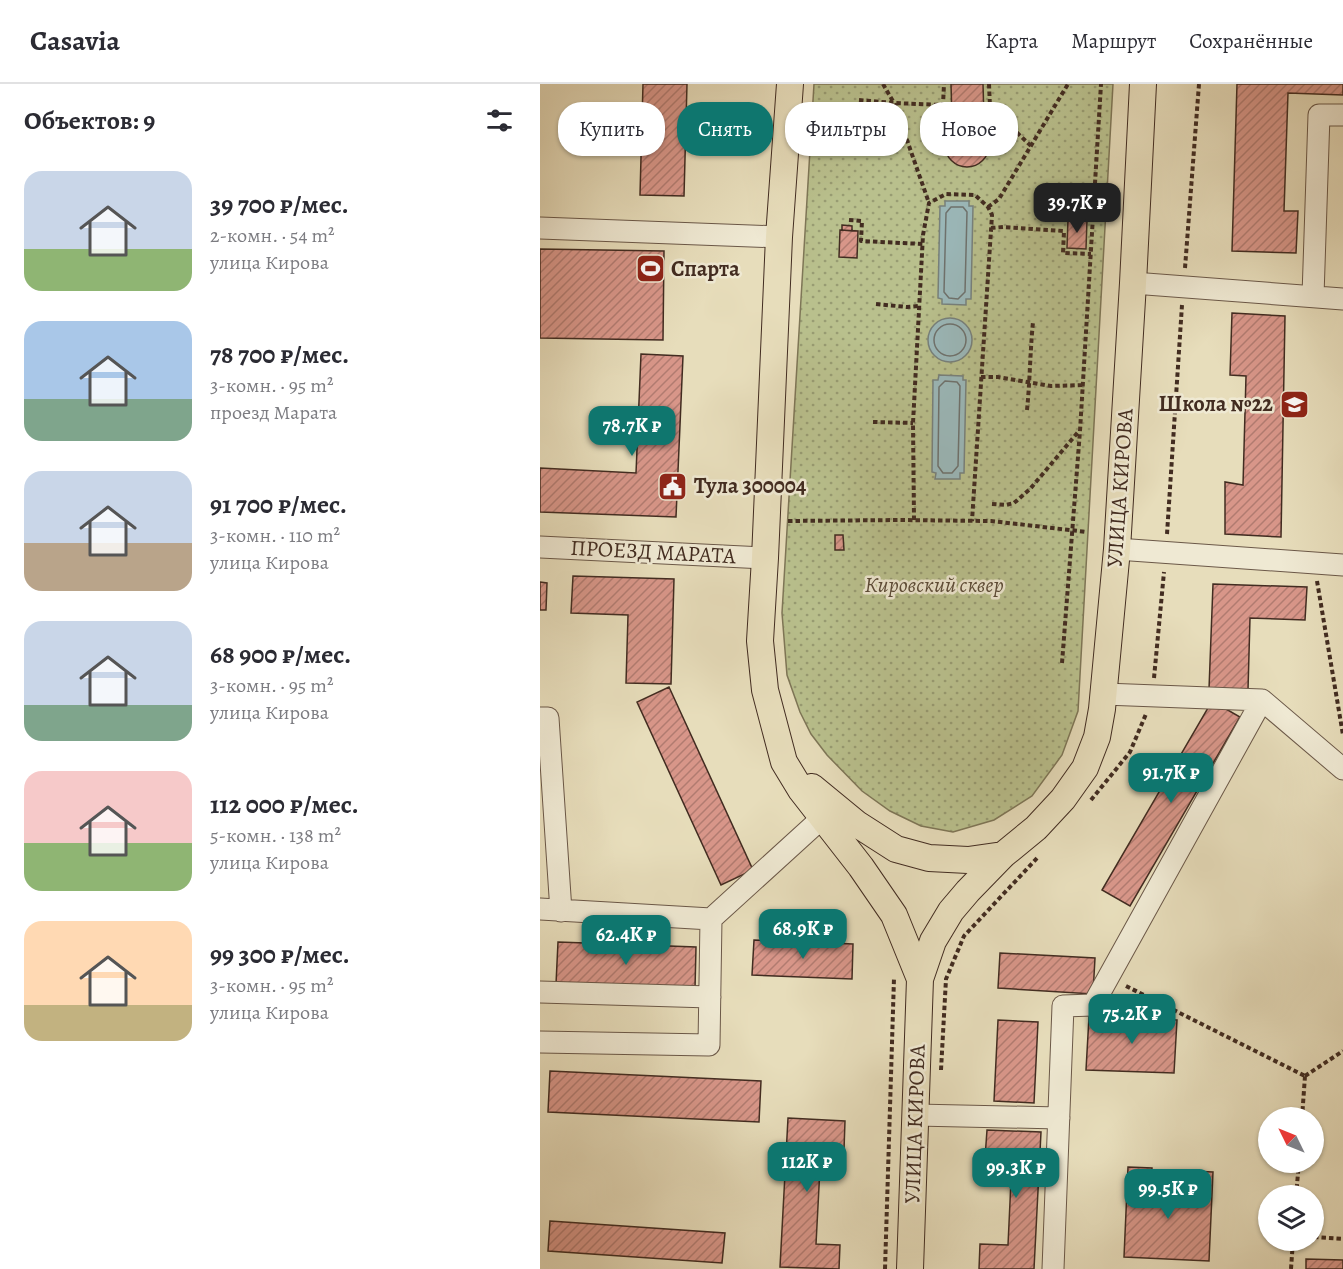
<!DOCTYPE html>
<html lang="ru">
<meta charset="utf-8">
<style>
body{margin:0;font-family:Alegreya,serif;background:#f2f2f3;color:#2b2b33;height:100vh;display:flex;flex-direction:column;font-size:22px;white-space:nowrap}
*{box-sizing:border-box;margin:0}
p{font-size:20px;color:#7c7c81}
.icon{flex:none;width:33px;height:33px;fill:none;stroke:currentColor;stroke-width:2;stroke-linecap:round;stroke-linejoin:round}
.map{position:relative;flex:1;overflow:hidden}
.sheet{display:flex;flex-direction:column;background:#fff;width:540px}
.sheet>*{flex:none}
.hud{position:absolute;left:18px;top:18px;width:570px;height:54px;display:flex;gap:12px}
.needle{width:39px;rotate:313deg}
.buttons{position:absolute;left:718px;top:1023px;display:grid;gap:12px}
.buttons a{display:grid;place-items:center;width:66px;height:66px;border-radius:50%;background:#fff;box-shadow:0 2px 4px #0004;font-size:30px}
.price{position:absolute;translate:-50% -51px;padding:0 14px;border-radius:12px;background:#0f766e;color:#fff;font-size:20px;line-height:39px;filter:drop-shadow(0 2px 3px #0008)}
.price::after{content:'';position:absolute;left:50%;top:36px;width:18px;height:14px;margin-left:-9px;background:inherit;clip-path:polygon(0 0,100% 0,50% 100%)}
.price.on{background:#222;color:#fff}
ul{padding:0;list-style:none}
li{display:flex;align-items:center;gap:18px;height:150px;padding:0 24px}
li span{display:grid;place-items:center;flex:none;width:168px;height:120px;border-radius:18px;color:#555}
li>.icon{margin-inline-start:auto}
span .icon{width:72px;height:72px;fill:#fffc;stroke-width:1}
li b{font-size:26px}
h2{display:flex;justify-content:space-between;align-items:center;height:72px;padding:0 24px;font-size:26px}
.chip{padding:0 21px;border-radius:24px;background:#fff;box-shadow:0 2px 4px #0004;font-size:21px;line-height:54px}
.chip.on{background:#0f766e;color:#fff}
header{display:flex;align-items:center;gap:36px;box-sizing:border-box;height:84px;padding:0 30px;background:#fff;border-bottom:2px solid #e1e1e2}
header strong{font-size:28px}
nav{display:flex;gap:33px;margin-inline-start:auto;font-size:21px}
main{display:flex;flex:1;min-height:0}
.map>svg:first-child{display:block}
.park{fill:url(#park-dots);stroke:#7e7657;stroke-width:1.5}
.water{fill:#9bb9bb;stroke:#77817d;stroke-width:1.5}
.lines{fill:none;stroke-linecap:round;stroke-linejoin:round}
.shore{stroke:#6e726e;stroke-width:1.5}
.building{fill:url(#building-hatch);stroke:#422c21;stroke-width:1.5}
.minor-casing{stroke:#6b5848;stroke-width:23}
.major-casing{stroke:#422c21;stroke-width:28}
.path{stroke:#422c21;stroke-width:4;stroke-dasharray:4.5 3;stroke-linecap:butt}
.minor{stroke:#efe9d3;stroke-width:21}
.major{stroke:#e7ddbb;stroke-width:26}
.labels{text-anchor:middle;dominant-baseline:central;stroke-width:5;stroke-linejoin:round;paint-order:stroke}
.poi-label{font-size:22px;font-weight:bold;fill:#422c21;stroke:#efe9d3;text-anchor:start}
.street-label{font-size:22px;fill:#422c21;stroke:#efe9d3}
.park-label{font-size:22px;font-style:italic;fill:#5a4a37;stroke:#efe9d3}
</style>
<header>
<strong>Casavia</strong>
<nav><a>Карта</a><a>Маршрут</a><a>Сохранённые</a></nav>
</header>
<main>
<section class="sheet">
<h2>Объектов: 9<svg class="icon" aria-label="filters" viewBox="0 0 24 24"><path d="M4 7h16M4 17h16"/><circle cx="9" cy="7" r="2"/><circle cx="15" cy="17" r="2"/></svg></h2>
<ul>
<li><span style="background:linear-gradient(#c9d6e8 65%,#8fb573 0)"><svg class="icon" aria-label="home" viewBox="0 0 24 24"><path d="M3 11l9-7 9 7M6 9v11h12V9"/></svg></span><div><b>39 700 ₽/мес.</b><p>2-комн. · 54 m²</p><p>улица Кирова</p></div></li>
<li><span style="background:linear-gradient(#a9c7e8 65%,#7fa58c 0)"><svg class="icon" aria-label="home" viewBox="0 0 24 24"><path d="M3 11l9-7 9 7M6 9v11h12V9"/></svg></span><div><b>78 700 ₽/мес.</b><p>3-комн. · 95 m²</p><p>проезд Марата</p></div></li>
<li><span style="background:linear-gradient(#c9d6e8 60%,#b9a48a 0)"><svg class="icon" aria-label="home" viewBox="0 0 24 24"><path d="M3 11l9-7 9 7M6 9v11h12V9"/></svg></span><div><b>91 700 ₽/мес.</b><p>3-комн. · 110 m²</p><p>улица Кирова</p></div></li>
<li><span style="background:linear-gradient(#c9d6e8 70%,#7fa58c 0)"><svg class="icon" aria-label="home" viewBox="0 0 24 24"><path d="M3 11l9-7 9 7M6 9v11h12V9"/></svg></span><div><b>68 900 ₽/мес.</b><p>3-комн. · 95 m²</p><p>улица Кирова</p></div></li>
<li><span style="background:linear-gradient(#f6c9c9 60%,#8fb573 0)"><svg class="icon" aria-label="home" viewBox="0 0 24 24"><path d="M3 11l9-7 9 7M6 9v11h12V9"/></svg></span><div><b>112 000 ₽/мес.</b><p>5-комн. · 138 m²</p><p>улица Кирова</p></div></li>
<li><span style="background:linear-gradient(#ffd9b3 70%,#c2b280 0)"><svg class="icon" aria-label="home" viewBox="0 0 24 24"><path d="M3 11l9-7 9 7M6 9v11h12V9"/></svg></span><div><b>99 300 ₽/мес.</b><p>3-комн. · 95 m²</p><p>улица Кирова</p></div></li>
</ul>
</section>
<div class="map">
<svg width="803" height="1185" viewBox="0 0 803 1185">
<defs>
<pattern id="park-dots" width="8" height="8" patternUnits="userSpaceOnUse" patternTransform="scale(1.5)"><rect width="8" height="8" fill="#b9c08d"/><path d="M2 2h.1M6 6h.1" fill="none" stroke="#989c73" stroke-width="1.8" stroke-linecap="round"/></pattern>
<pattern id="building-hatch" width="6" height="6" patternUnits="userSpaceOnUse" patternTransform="scale(1.5)"><rect width="6" height="6" fill="#d89689"/><path d="M-1 1l2-2M0 6l6-6M5 7l2-2" fill="none" stroke="#b17b70"/></pattern>
</defs>
<rect width="100%" height="100%" fill="#e7ddbb"/>
<filter id="stains"><feTurbulence type="fractalNoise" baseFrequency=".00333" numOctaves="4"/><feColorMatrix values="0 0 0 0 .2 0 0 0 0 .09 0 0 0 0 .02 0 0 0 .5 -.17"/></filter>
<radialGradient id="worn" r=".72"><stop offset=".6" stop-color="#630" stop-opacity="0"/><stop offset="1" stop-color="#630" stop-opacity=".3"/></radialGradient>
<path class="park" d="M274,0h299l-35,627 -16,44 -30,41 -38,24 -41,12 -32,-6 -31,-15 -28,-20 -35,-36 -16,-21 -11,-22 -13,-37 -5,-62z"/>
<path class="water" d="M405,117h24v5h4l-2,93h-5v6l-24,-1v-5l-4,-1 2,-92h5z
M388 256a22 22 0 1 1 44 0a22 22 0 1 1-44 0Z
M399,291l24,1v4h3l-2,93h-4v6h-25l1,-6 -4,-1 1,-92h5z"/>
<g class="lines">
<path class="shore" d="M411,123h12l4,5 -2,80 -7,7 -9,-1 -5,-6 2,-79z
M394 256a16 16 0 1 1 32 0a16 16 0 1 1-32 0Z
M405,297l12,1 3,4 -2,80 -6,7h-9l-5,-7 1,-79z"/>
</g>
<path class="building" d="M103,0h44l-3,112 -44,-1z
M411,0h32l1,35h-32z
M697,0h106v11l-55,-2 -4,118h14l-2,42 -64,-2z
M405 61a22 22 0 1 1 44 0a22 22 0 1 1-44 0Z
M528,135l19,1 -1,29 -19,-1z
M302,141l10,1v5l-10,-1z
M300,146l18,1 -1,27 -18,-1z
M0,165l124,2 -1,89 -123,-2z
M692,229l53,3 -4,221 -56,-3v-52l18,3 3,-109 -16,-1z
M101,270l42,2 -7,161 -136,-5v-44l96,5z
M295,451h8l1,15h-9z
M33,492l101,3 -3,105 -45,-1 2,-68 -57,-2z
M0,498l7,1 -1,27h-6z
M673,500l94,3 -2,33 -55,-2 -2,72 -39,-1z
M129,603l84,183 -32,15 -84,-183z
M672,617l28,16 -110,189 -28,-16z
M214,856l99,4 -1,35 -100,-4z
M18,858l138,5 -1,42 -139,-5z
M460,869l95,5 -2,36 -95,-6z
M549,933l88,3 -3,53 -88,-3z
M458,936l40,2 -4,81 -40,-2z
M10,987l211,10 -2,41 -211,-10z
M248,1034l57,3 -1,29 -23,-1 -5,95 24,1 -1,24 -59,-2z
M447,1046l54,2 -7,137h-55l1,-25 28,1 4,-86 -27,-1z
M588,1083l24,1 -1,35 38,1 1,-33 23,1 -4,89 -85,-4z
M10,1137l175,12 -3,30 -174,-12z
M766,1175l37,1v9h-37z"/>
<g class="lines">
<defs>
<path id="minor" d="M0,144l239,9
M593,199l210,16
M773,212l6,-181h24
M0,463l225,11
M577,465l226,16
M564,610l158,6 81,69
M0,634h8l13,193
M0,825l171,10 111,-101
M0,908l170,5
M0,958l169,3 2,-126
M376,1031l143,3
M513,1185l10,-263 30,-1 169,-305"/>
<path id="major" d="M250,0l-11,153 -14,321 -5,83 5,49 19,72 17,28 60,77 33,48 26,64
M272,703l45,37 39,25 33,9 39,2 35,-5
M370,1185l10,-290 13,-38 18,-30 17,-20 35,-36 33,-27 27,-29 22,-31 12,-31 5,-28 15,-160 16,-266 10,-199"/>
</defs>
<use href="#minor" class="minor-casing"/>
<use href="#major" class="major-casing"/>
<path class="path" d="M343,0l11,19 35,100
M449,0l1,23 41,39
M319,16l35,3 49,2 1,-21
M448,123l11,-8 69,-115
M309,136l13,1 -1,20 62,3
M451,144l12,-1 61,4 -1,22 28,1
M645,184l14,-184
M336,220l31,3 12,-1
M441,293h17l53,9 32,-1
M487,326c3,-29 3,-58 6,-88
M333,338l40,1
M452,420l14,1 8,-2 16,-14 49,-58
M374,436l-1,-97 10,-188 6,-32 17,-9 29,1 13,12 4,8 -20,306
M248,437l112,-1 91,1 96,11
M627,450l15,-229
M777,497l26,154
M522,579l18,-232 21,-347
M614,594l10,-106
M551,716l39,-48 16,-38
M586,902l179,90
M401,986l5,-91 18,-43 75,-80
M765,992l38,-25
M762,1034l3,-42
M756,1112l3,-34
M774,1153l29,2
M345,1185l9,-291
M751,1185l2,-29"/>
<use href="#minor" class="minor"/>
<use href="#major" class="major"/>
</g>
<defs>
<symbol id="stadium-square" viewBox="-11 -11 22 22"><rect x="-9" y="-9" width="18" height="18" rx="4" fill="#8f2418" stroke="#efe9d3"/><path d="M0-5a6.5 5 0 1 0 0 10a6.5 5 0 1 0 0-10ZM-3.5-1.8h7v3.6h-7Z" fill="#fff"/></symbol>
<symbol id="school-square" viewBox="-11 -11 22 22"><rect x="-9" y="-9" width="18" height="18" rx="4" fill="#8f2418" stroke="#efe9d3"/><path d="M0-5L7-2L0 1L-7-2ZM-4 1L0 2.5L4 1V4Q0 6-4 4Z" fill="#fff"/></symbol>
<symbol id="civic-square" viewBox="-11 -11 22 22"><rect x="-9" y="-9" width="18" height="18" rx="4" fill="#8f2418" stroke="#efe9d3"/><path d="M-.6-6.5H3V-4.5H.6V-3L4-1V1h2V6H-6V1h2V-1L-.6-3ZM-1.2 2.5V6h2.4V2.5Z" fill="#fff"/></symbol>
</defs>
<g fill-rule="evenodd">
<use href="#stadium-square" x="94" y="168" width="33" height="33"/>
<use href="#school-square" x="738" y="304" width="33" height="33"/>
<use href="#civic-square" x="116" y="386" width="33" height="33"/>
</g>
<g class="labels">
<g class="poi-label">
<text x="131" y="185">Спарта</text>
<text x="733" y="320" text-anchor="end">Школа №22</text>
<text x="154" y="402">Тула 300004</text>
</g>
<g class="street-label">
<text transform="translate(580 404) rotate(-86)">УЛИЦА КИРОВА</text>
<text transform="translate(113 468) rotate(3)">ПРОЕЗД МАРАТА</text>
<text transform="translate(375 1040) rotate(-88)">УЛИЦА КИРОВА</text>
</g>
<g class="park-label">
<text x="394" y="501">Кировский сквер</text>
</g>
</g>
<rect width="100%" height="100%" filter="url(#stains)"/>
<rect width="100%" height="100%" fill="url(#worn)"/>
</svg>
<div class="buttons">
<a><svg class="needle" viewBox="-14 -14 28 28"><path d="M0-13l5 13h-10z" fill="#e53935"/><path d="M0 13l5-13h-10z" fill="#7c7c81"/></svg></a>
<a><svg class="icon" aria-label="layers" viewBox="0 0 24 24"><path d="M12 4l9 5-9 5-9-5zM3 14l9 5 9-5"/></svg></a>
</div>
<b class="price on" style="left:537px;top:150px">39.7K ₽</b>
<b class="price" style="left:92px;top:373px">78.7K ₽</b>
<b class="price" style="left:631px;top:720px">91.7K ₽</b>
<b class="price" style="left:263px;top:876px">68.9K ₽</b>
<b class="price" style="left:86px;top:882px">62.4K ₽</b>
<b class="price" style="left:592px;top:961px">75.2K ₽</b>
<b class="price" style="left:267px;top:1109px">112K ₽</b>
<b class="price" style="left:476px;top:1115px">99.3K ₽</b>
<b class="price" style="left:628px;top:1136px">99.5K ₽</b>
<div class="hud">
<a class="chip">Купить</a>
<a class="chip on">Снять</a>
<a class="chip">Фильтры</a>
<a class="chip">Новое</a>
</div>
</div>
</main>
